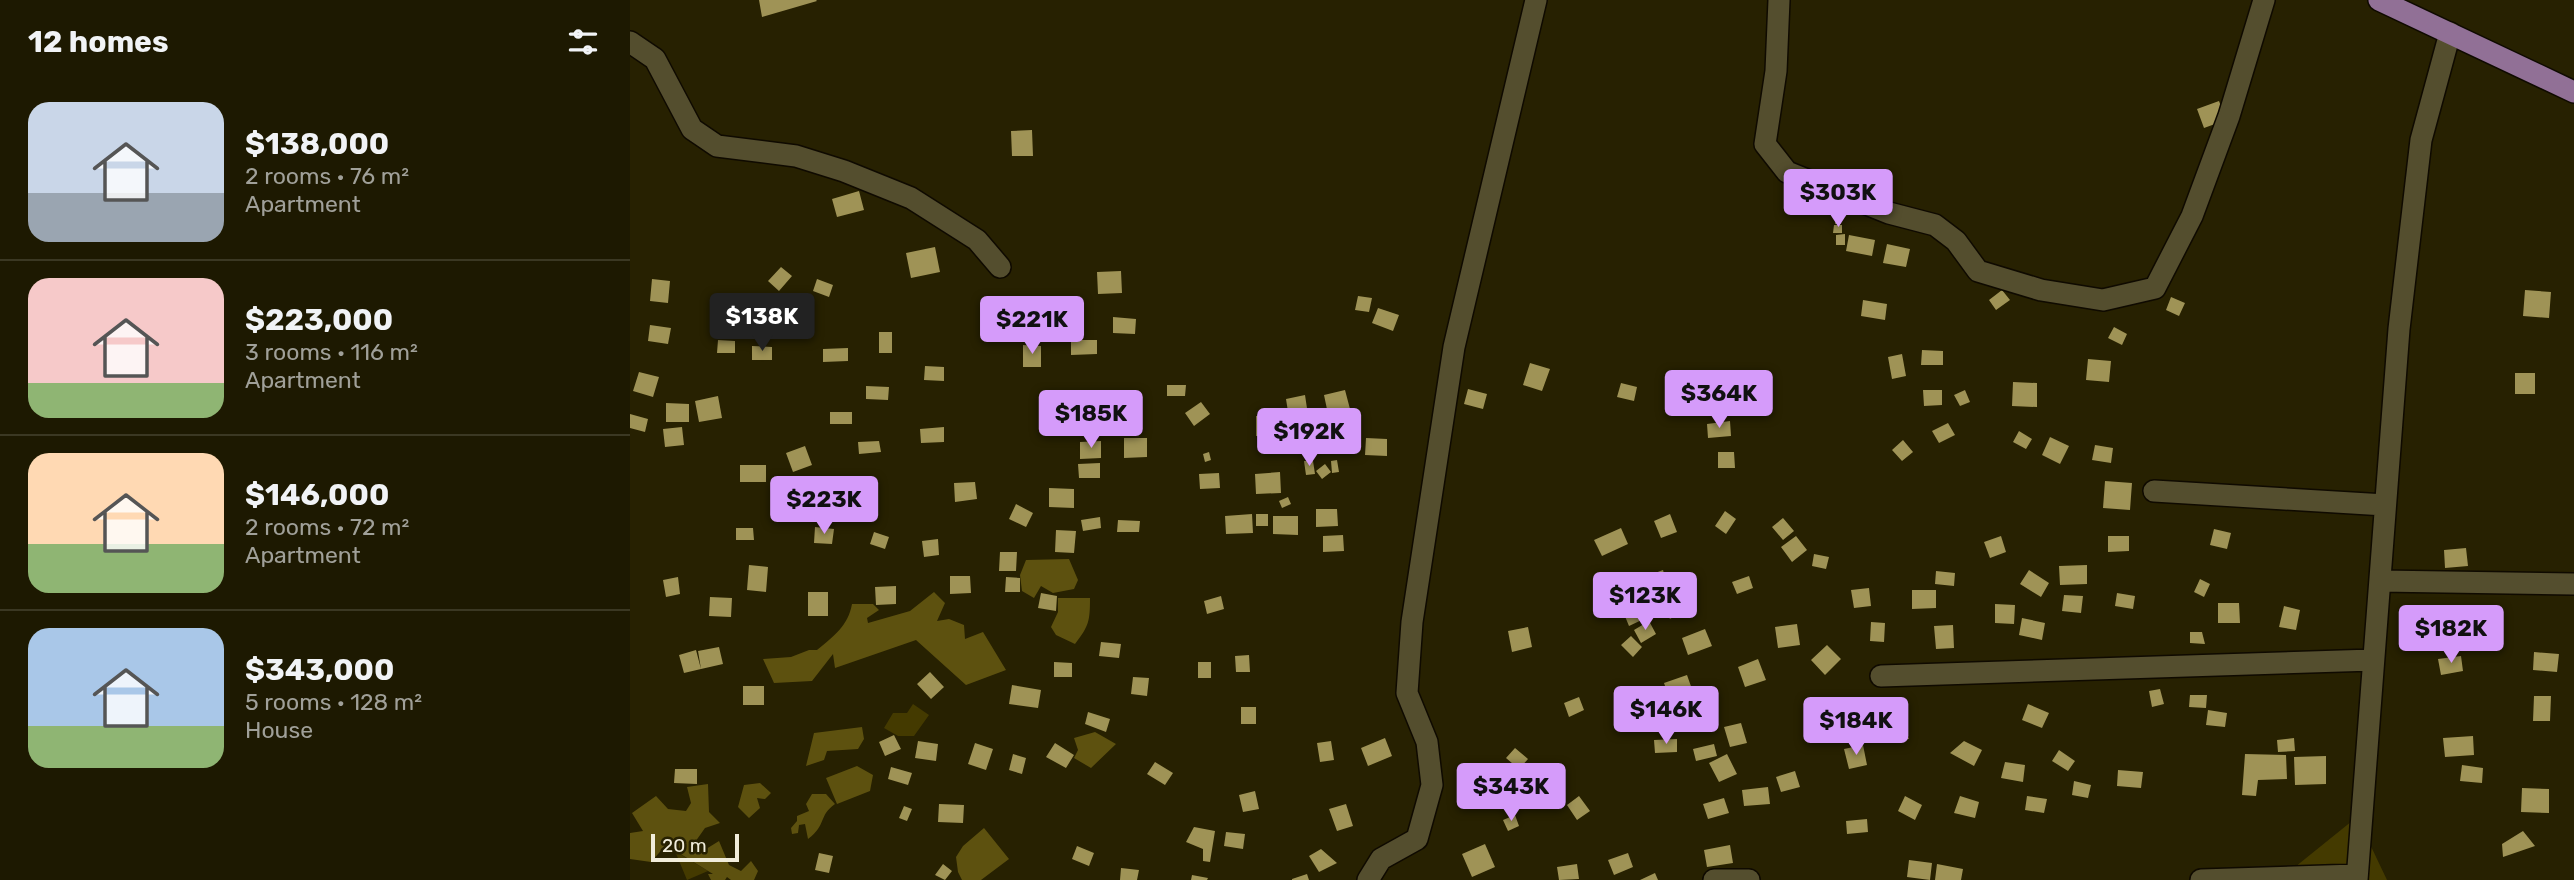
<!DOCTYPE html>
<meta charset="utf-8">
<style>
body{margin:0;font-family:Rubik,sans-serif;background:#2a2610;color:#f1f3f6;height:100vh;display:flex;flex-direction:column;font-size:26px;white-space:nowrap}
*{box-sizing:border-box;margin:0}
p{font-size:23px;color:#a0a099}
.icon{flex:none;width:38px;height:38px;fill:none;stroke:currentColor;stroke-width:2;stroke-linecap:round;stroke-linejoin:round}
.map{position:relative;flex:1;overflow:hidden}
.drawer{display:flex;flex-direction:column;background:#1d1901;width:630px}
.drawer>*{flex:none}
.scale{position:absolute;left:21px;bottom:18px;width:88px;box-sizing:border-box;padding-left:7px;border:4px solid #f1eddb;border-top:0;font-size:19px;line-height:24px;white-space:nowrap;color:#f1eddb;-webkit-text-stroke:5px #272101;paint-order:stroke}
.price{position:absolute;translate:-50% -60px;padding:0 16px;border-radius:7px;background:#d59bfa;color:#111;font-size:23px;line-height:46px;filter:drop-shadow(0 2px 4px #0008)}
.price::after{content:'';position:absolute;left:50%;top:42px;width:21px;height:16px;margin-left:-10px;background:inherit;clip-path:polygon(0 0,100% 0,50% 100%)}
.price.on{background:#222;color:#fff}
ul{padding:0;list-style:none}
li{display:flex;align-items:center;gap:21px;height:175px;padding:0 28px}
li+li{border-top:2px solid #3b3823}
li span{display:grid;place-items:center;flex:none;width:196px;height:140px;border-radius:21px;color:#555}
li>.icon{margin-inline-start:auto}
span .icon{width:84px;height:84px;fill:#fffc;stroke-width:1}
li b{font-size:30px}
h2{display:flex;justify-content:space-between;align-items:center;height:84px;padding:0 28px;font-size:30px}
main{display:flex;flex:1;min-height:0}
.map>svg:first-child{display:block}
.green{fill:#443a00}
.forest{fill:#5d510f}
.building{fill:#9f9356}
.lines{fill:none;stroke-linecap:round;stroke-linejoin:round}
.minor-casing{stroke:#0f0a00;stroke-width:24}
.major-casing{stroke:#0f0a00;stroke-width:24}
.minor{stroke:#544e2e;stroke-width:21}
.major{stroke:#917096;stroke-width:21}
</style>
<main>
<section class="drawer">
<h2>12 homes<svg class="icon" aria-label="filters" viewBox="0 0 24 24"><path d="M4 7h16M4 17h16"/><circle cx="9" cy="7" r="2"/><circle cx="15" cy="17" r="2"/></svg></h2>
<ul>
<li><span style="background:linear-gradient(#c9d6e8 65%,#9aa5b1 0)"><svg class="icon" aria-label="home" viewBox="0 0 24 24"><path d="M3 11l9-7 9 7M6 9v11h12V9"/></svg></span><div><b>$138,000</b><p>2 rooms · 76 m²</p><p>Apartment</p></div></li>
<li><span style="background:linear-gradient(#f6c9c9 75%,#8fb573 0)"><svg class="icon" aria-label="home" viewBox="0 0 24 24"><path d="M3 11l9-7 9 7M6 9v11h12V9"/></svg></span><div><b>$223,000</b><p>3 rooms · 116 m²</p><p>Apartment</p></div></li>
<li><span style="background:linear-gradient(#ffd9b3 65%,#8fb573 0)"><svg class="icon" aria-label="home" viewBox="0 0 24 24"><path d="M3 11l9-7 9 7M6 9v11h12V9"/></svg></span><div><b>$146,000</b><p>2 rooms · 72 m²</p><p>Apartment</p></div></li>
<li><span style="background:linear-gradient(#a9c7e8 70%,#8fb573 0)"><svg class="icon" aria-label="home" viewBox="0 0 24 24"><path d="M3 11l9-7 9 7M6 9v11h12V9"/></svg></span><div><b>$343,000</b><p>5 rooms · 128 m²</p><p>House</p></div></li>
</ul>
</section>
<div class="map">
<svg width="1944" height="880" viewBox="0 0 1944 880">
<rect width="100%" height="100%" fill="#272101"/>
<path class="green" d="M283,704l16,11 -15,21h-16l-14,-8 9,-15h14z
M1727,817l30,63h-108z
M45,851l33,20 -21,9z"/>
<path class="forest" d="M439,559l9,21 -4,9 -21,4 -12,-7 -7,12 -12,-7 -2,-16 6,-15z
M304,592l11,11 -8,18 12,-2 15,6 1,14 18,-7 23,38 -40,15 -50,-45 -81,28 -2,-14 -21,27 -38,2 -11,-24 28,-2 18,-7h8c17,-14 31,-24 35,-46h21l6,6 -12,8 1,5 42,-12z
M428,598h32c0,23 -1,28 -15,46l-19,-9 -5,-8 7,-15z
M232,727l2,12 -6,10 -31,2 -3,9 -18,6 8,-33z
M465,732l21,12 -25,24 -17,-10 4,-8 -4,-12z
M227,766l16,9 -3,16 -33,13 -11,-26z
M130,783l11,10 -6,6 -8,-1 3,10 -11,10 -11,-11 6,-22z
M78,784l1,28 11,11 -15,5 -12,17 5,9 21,-13 10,24 12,6 10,-10 7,10 -4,9h-23l-4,-3 -2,3h-14l-3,-6h5l-47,-29 -15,17 -21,-3v-26l13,-2 -11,-18 24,-17 12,13 18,2 5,-8 -4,-16z
M182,794h14l9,10c-17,12 -8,21 -27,35l-3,-15 -6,1 -1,8 -6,1 -1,-6 6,-7v-5l12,-5 -3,-7z
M354,828l25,31 -28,21h-19l-4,-8 -2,-15 7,-11z"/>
<path class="building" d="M129,0h57l1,1 -55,16z
M1589,101l7,19 -22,8 -7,-19z
M402,130l1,26h-21l-1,-25z
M229,191l5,19 -27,7 -5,-18z
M1206,215l6,1 -1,8h-6z
M1204,225h8v8h-9z
M1215,234v11h-9v-10z
M1219,235l26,5 -3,16 -26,-5z
M1257,244l23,5 -4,18 -23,-4z
M305,247l5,25 -29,6 -5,-25z
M151,267l11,9 -13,15 -11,-10z
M491,271l1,22 -24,1 -1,-22z
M22,279l18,2 -2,22 -18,-2z
M187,279l16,6 -4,12 -16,-6z
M1372,290l8,10 -14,10 -7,-10z
M1895,290l26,2 -2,26 -26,-2z
M728,296l14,2 -3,14 -14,-2z
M1541,297l14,6 -6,13 -13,-6z
M1233,300l24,4 -2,16 -24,-4z
M104,303h22l-1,14 -22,-1z
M369,308h21v20l-20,1z
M748,308l21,7 -6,16 -21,-8z
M150,316l17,9 -6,13 -18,-10z
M483,317l23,2 -1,15 -22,-1z
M20,325l21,3 -3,16 -20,-3z
M1484,327l13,7 -5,11 -14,-7z
M249,332h13v21h-13z
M88,340l17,1v12h-18z
M441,340h26v14l-26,1z
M393,345l18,1v21h-18z
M122,346l20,1v13h-20z
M218,348v13l-25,1v-13z
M1292,350l21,1v14h-22z
M1272,354l4,22 -14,3 -4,-22z
M1458,359l23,2 -2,21 -23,-2z
M900,363l20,6 -8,22 -19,-6z
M295,366l19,1v14l-20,-1z
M9,372l20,5 -6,20 -20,-6z
M1885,373h20v21h-20z
M1383,382l24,1v24l-25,-1z
M991,383l16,4 -3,14 -17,-4z
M537,385h19l-1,11h-18z
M236,386l23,1 -1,13 -22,-1z
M838,389l19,5 -4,15 -19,-5z
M715,390l5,19 -22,5 -4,-19z
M1293,390h19v15l-18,1z
M1335,390l5,12 -10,4 -6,-11z
M675,395l3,20 -19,3 -3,-19z
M88,396l4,22 -23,4 -4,-21z
M571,402l9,12 -16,12 -9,-13z
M36,403l23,1v18h-23z
M200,412h22v12h-22z
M0,414l18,5 -3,13 -15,-4z
M626,416h17l-1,20h-16z
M1100,421l1,15 -23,2 -1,-14z
M1318,423l7,12 -16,8 -7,-12z
M706,426l2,9 -10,2 -2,-8z
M52,427l2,18 -19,2 -2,-18z
M314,427v15l-23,1 -1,-14z
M1389,431l13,8 -6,10 -13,-7z
M1420,437l19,9 -9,18 -18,-9z
M494,438h23v19l-23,1z
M736,438l21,1v17l-22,-1z
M1273,440l10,12 -11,9 -10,-11z
M249,441l2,11 -22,2 -1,-12z
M471,441v17l-21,1v-17z
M1465,445l18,3 -2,15 -19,-3z
M175,446l7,19 -19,7 -7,-19z
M657,447h7v7h-7z
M579,452l2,8 -6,2 -2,-8z
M1088,452h16l1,16h-17z
M707,460l2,12 -7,1 -1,-12z
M674,461h9l2,13 -9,1z
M470,463v15h-21l-1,-14z
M695,464l6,8 -9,7 -6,-8z
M110,465h26v17h-26z
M650,472l1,21 -25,1 -1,-20z
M589,473l1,15 -20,1 -1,-15z
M1475,481l27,2 -2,27 -27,-2z
M243,482l2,21 -22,1 -1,-21z
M345,482l2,17 -22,3 -1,-19z
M419,488l25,1v19l-25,-1z
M658,497l3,7 -9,4 -3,-7z
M386,504l17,9 -7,14 -17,-8z
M686,509h21l1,17 -22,1z
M1095,511l11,8 -10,15 -11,-8z
M622,514l1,19 -27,1 -1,-18z
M626,514h12v12h-12z
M1040,514l7,18 -16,6 -7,-17z
M643,516h25v19l-25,-1z
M470,517l1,11 -18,3 -2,-11z
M1153,518l11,13 -11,9 -11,-13z
M488,520l22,1 -1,11h-22z
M185,527l19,2 -2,15 -18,-1z
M106,528h17l1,12h-18z
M991,528l7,16 -26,12 -8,-16z
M1584,529l17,4 -4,16 -17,-4z
M426,530l20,1 -2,22 -19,-1z
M244,532l15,5 -4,12 -15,-5z
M713,535l1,16 -21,1v-16z
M1166,536l11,14 -15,12 -11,-15z
M1371,536l5,16 -16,6 -6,-16z
M1478,536h21v15l-21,1z
M308,539l1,16 -15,2 -2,-16z
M1836,548l2,18 -23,2 -1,-18z
M370,552h17l-1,19h-17z
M1184,554l15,3 -3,12 -14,-3z
M119,565l19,2 -2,25 -19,-2z
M1457,565v19l-27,1 -1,-19z
M1033,570l4,14 -15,6 -5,-14z
M1399,570l20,13 -8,14 -21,-13z
M1306,571l19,2 -1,13 -19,-2z
M320,576h20l1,17 -21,1z
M1119,576l4,12 -16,6 -5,-12z
M48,577l2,17 -14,3 -3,-17z
M376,577l14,1v14h-15z
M1570,579l10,5 -6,13 -10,-5z
M266,586v18l-20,1 -1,-18z
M1239,588l2,18 -17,2 -3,-18z
M1282,590h24v18l-24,1z
M178,592h20v24h-20z
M411,593l16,3 -1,15 -18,-3z
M1487,593l18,3 -2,13 -18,-3z
M1047,595l9,14 -16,10 -9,-14z
M1434,595l19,1 -2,17 -19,-2z
M591,596l3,13 -17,5 -3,-13z
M80,597l22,1 -1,19 -22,-1z
M1011,601l7,16 -19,9 -7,-17z
M1588,603h21l1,20h-22z
M1365,604l20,1 -1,19 -19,-1z
M1654,606l16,4 -4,20 -17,-3z
M1392,618l23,5 -3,17 -23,-5z
M1019,621l7,13 -15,9 -7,-13z
M1241,622l14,1 -1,19 -14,-1z
M1167,624l3,21 -22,3 -3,-21z
M1323,625l1,23 -18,1 -2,-23z
M898,627l4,20 -20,5 -4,-21z
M1842,628l21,1 -1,22 -21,-1z
M1075,629l7,17 -24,9 -6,-17z
M1560,632h12l3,12 -15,-1z
M1001,636l11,11 -9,10 -12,-12z
M471,642l20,2 -2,14 -20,-2z
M1197,645l14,14 -16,16 -14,-15z
M89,647l4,17 -22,5 -3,-18z
M66,650l5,19 -17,4 -5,-18z
M1904,652l25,2 -2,18 -24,-2z
M619,655l1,17h-14l-1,-16z
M1831,656l2,15 -22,4 -3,-16z
M1128,659l8,21 -21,7 -7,-20z
M424,662l18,1v14h-18z
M568,662h13v16h-13z
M300,672l14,15 -13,12 -14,-15z
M1057,675l6,17 -23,8 -6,-17z
M503,677l16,1 -2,18 -16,-2z
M382,685l29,5 -3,18 -29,-4z
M113,686h21v19h-21z
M1530,689l4,15 -12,3 -3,-16z
M1560,695h17l-1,13 -17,-1z
M1904,696h17l-1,25h-17z
M949,697l5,13 -15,7 -5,-14z
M1398,704l21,9 -7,15 -20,-8z
M611,707h15v17h-15z
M1578,710l19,3 -2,14 -19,-2z
M458,712l22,7 -4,13 -21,-8z
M1111,723l6,20 -17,4 -6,-20z
M1273,724l6,15 -24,1v-15z
M264,735l7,14 -16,7 -6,-14z
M1843,736l1,19 -29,2 -2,-19z
M755,738l7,18 -24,10 -7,-18z
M1664,738l1,13 -17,1 -1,-12z
M1047,739v13l-22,1 -1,-13z
M288,741l20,3 -2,17 -21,-3z
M701,741l3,19 -14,2 -3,-19z
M1334,741l18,9 -8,16 -24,-13z
M345,743l18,6 -7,21 -18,-6z
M425,743l19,12 -8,13 -20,-11z
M1084,744l3,12 -21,5 -3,-12z
M1233,745l4,20 -18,4 -5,-20z
M885,748l13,11 -9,10 -13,-11z
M1429,750l16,11 -7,10 -16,-10z
M383,754l13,4 -4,16 -13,-4z
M1097,754l10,20 -18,8 -10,-19z
M1615,754l41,1 1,24 -29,1 -2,16 -14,-1z
M1696,756v28l-31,1 -1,-28z
M525,762l18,11 -8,12 -18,-11z
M1375,762l20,3 -2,17 -22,-4z
M1832,765l21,3 -1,15 -22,-2z
M261,767l21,6 -4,12 -20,-6z
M45,769h22v15l-23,-1z
M1488,770l25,2 -2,16 -24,-2z
M1165,771l5,16 -19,5 -5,-15z
M1444,781l17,4 -3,13 -16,-3z
M1138,787l2,17 -26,2 -2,-16z
M1892,788l27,1v24l-28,-1z
M625,791l4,18 -16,3 -4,-17z
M949,796l11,15 -13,9 -10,-15z
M1275,796l17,9 -7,15 -17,-9z
M1330,796l19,6 -4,16 -21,-5z
M1397,796l20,3 -3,14 -19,-3z
M1094,798l5,15 -21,6 -5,-15z
M309,804l25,1 -1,18 -25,-1z
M716,804l7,22 -16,5 -8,-22z
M274,806l8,3 -5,12 -8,-3z
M885,815l4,11 -11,5 -5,-11z
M1237,819l1,13 -21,2 -1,-13z
M564,827l21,4 -5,31 -7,-1v-12l-17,-7z
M1893,831l12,15 -32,11 -1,-13z
M596,832l19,2 -2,15 -19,-3z
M855,844l10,23 -23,10 -10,-23z
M1100,845l3,18 -26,4 -3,-17z
M447,846l17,7 -5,13 -17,-7z
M691,849l16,14 -18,9 -10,-16z
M189,853l14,3 -4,17 -14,-3z
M998,853l5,14 -19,8 -6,-15z
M1279,860l23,3 -2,17 -23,-3z
M313,864l9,7 -7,9 -10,-5z
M947,864l2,15 -20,1 -2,-13z
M1307,864l26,5 -2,11h-26z
M491,868l18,2 -2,10h-17z
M1025,873l3,7h-18z
M677,874l2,6h-17v-1z
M562,875l16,3 -1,2h-16z"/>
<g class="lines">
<defs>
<path id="minor" d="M1149,0l-3,71 -11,73 22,28 102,41 46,12 21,16 22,30 63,19 62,10 52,-12 37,-72 37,-100 35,-116
M0,42l25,17 37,70 25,17 79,10 48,15 67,27 66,42 23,27
M1524,491l231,14
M1750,581l194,3
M1251,676l492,-16
M738,880l13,-21 36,-20 15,-54 -5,-43 -20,-49 5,-71 42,-275 82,-347
M1084,880h35
M1571,880l155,-5
M1727,880l42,-551 22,-189 29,-107"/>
<path id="major" d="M1749,0l195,92"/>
</defs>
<use href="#minor" class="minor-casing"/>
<use href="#major" class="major-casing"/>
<use href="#minor" class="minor"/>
<use href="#major" class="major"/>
</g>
</svg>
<div class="scale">20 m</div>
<b class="price" style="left:1208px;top:229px">$303K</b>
<b class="price on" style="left:132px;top:353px">$138K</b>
<b class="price" style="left:402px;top:356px">$221K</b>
<b class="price" style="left:1089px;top:430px">$364K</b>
<b class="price" style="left:461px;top:450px">$185K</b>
<b class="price" style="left:679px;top:468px">$192K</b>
<b class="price" style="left:194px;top:536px">$223K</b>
<b class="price" style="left:1015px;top:632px">$123K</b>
<b class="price" style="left:1821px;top:665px">$182K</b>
<b class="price" style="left:1036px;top:746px">$146K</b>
<b class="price" style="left:1226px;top:757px">$184K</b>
<b class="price" style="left:881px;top:823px">$343K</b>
</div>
</main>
